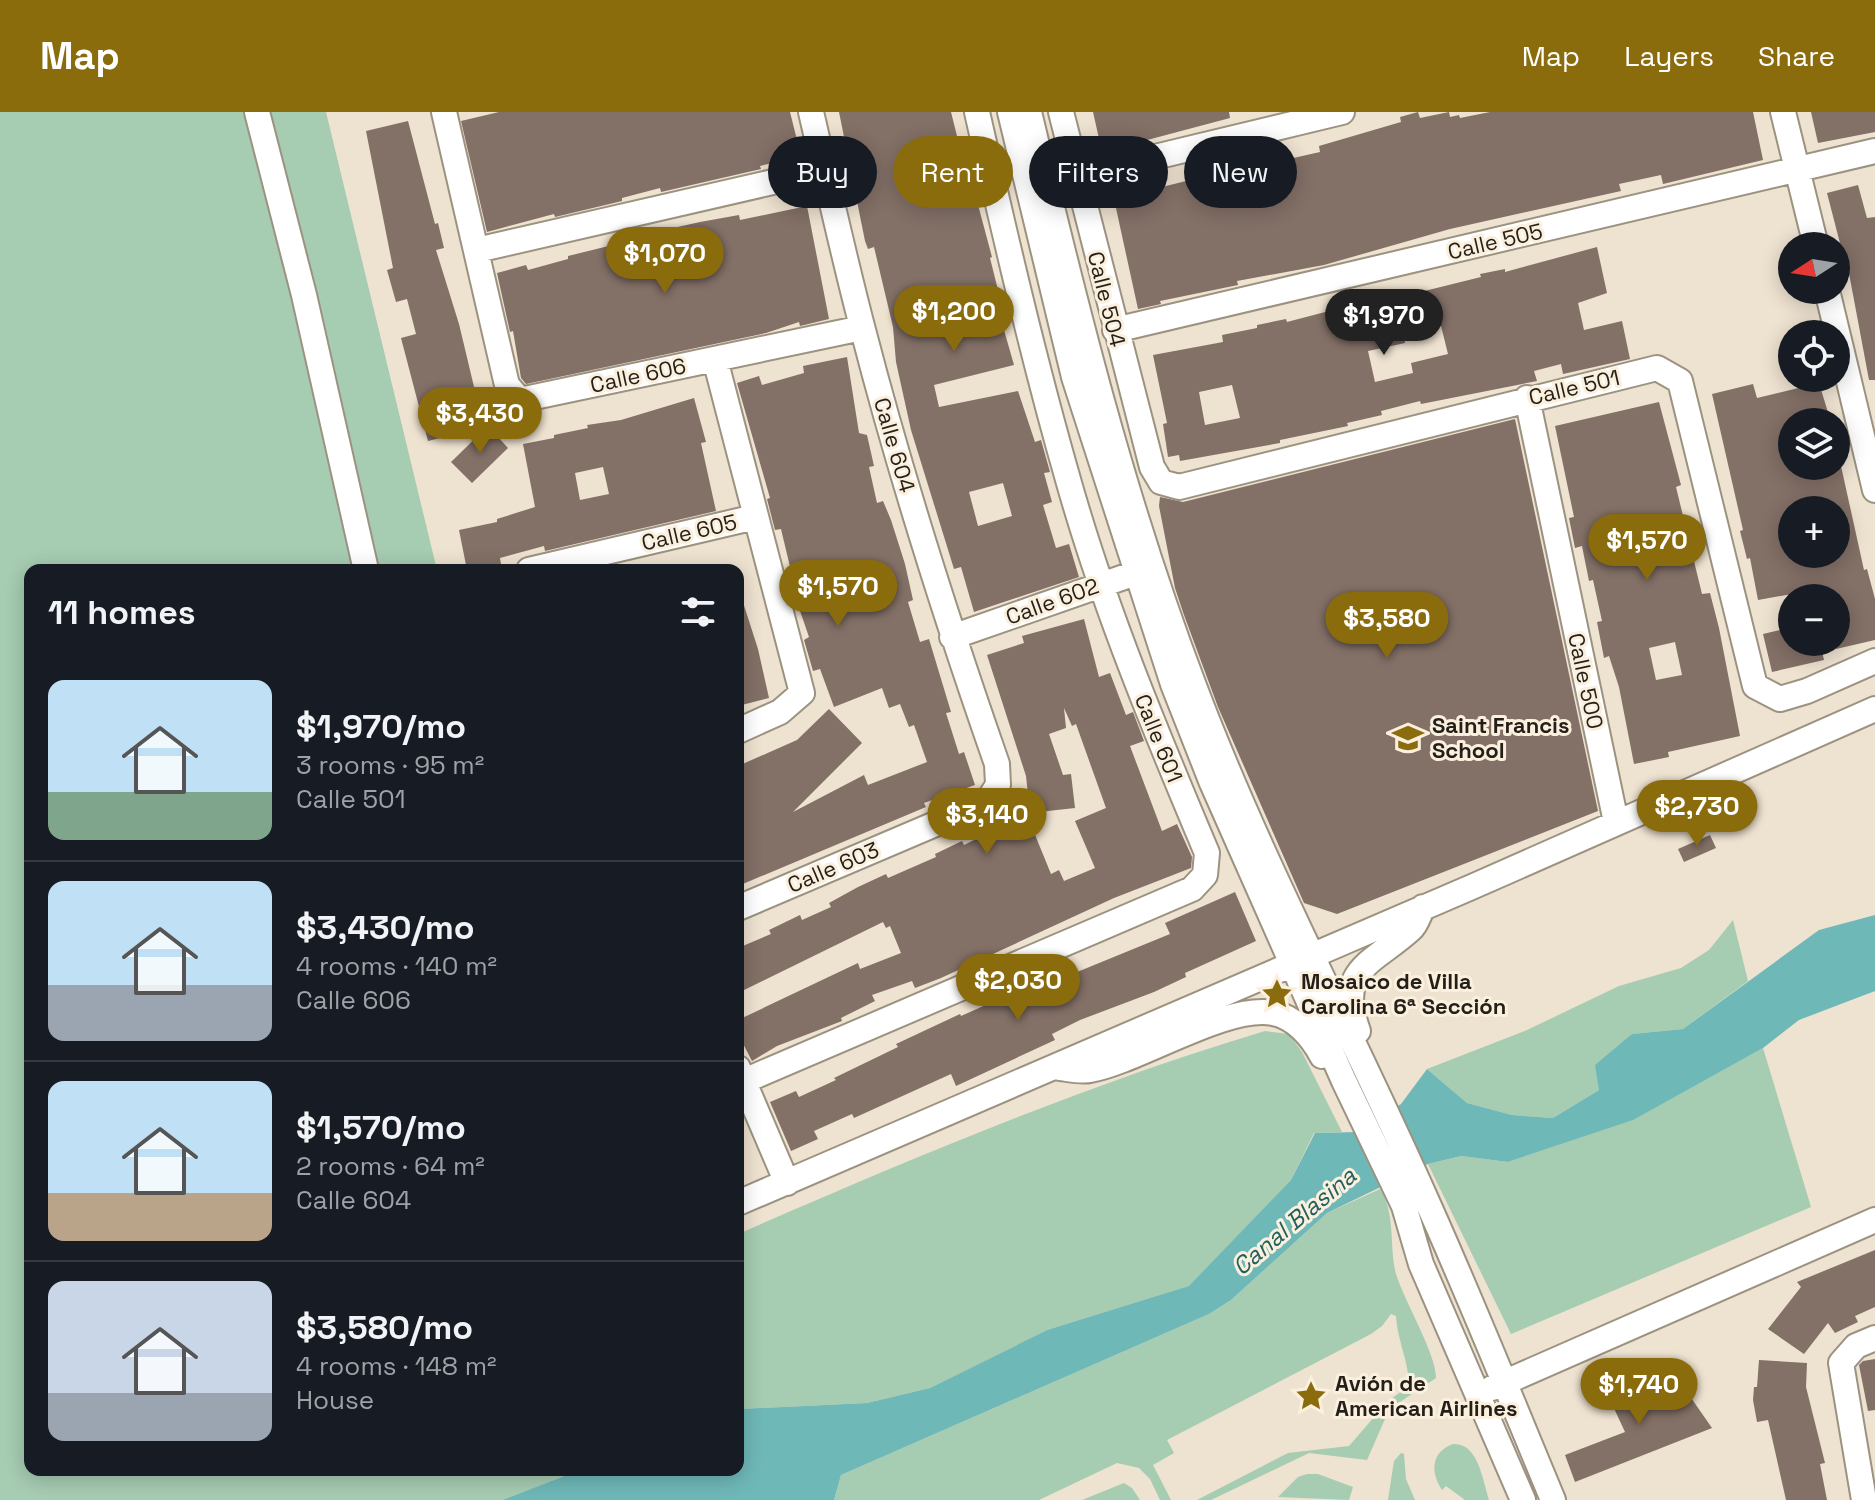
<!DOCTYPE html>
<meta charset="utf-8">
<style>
body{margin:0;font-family:"Space Grotesk",sans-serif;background:#20242c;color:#f1f3f6;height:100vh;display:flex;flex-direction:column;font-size:30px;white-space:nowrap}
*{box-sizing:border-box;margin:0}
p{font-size:26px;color:#9ea1a6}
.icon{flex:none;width:44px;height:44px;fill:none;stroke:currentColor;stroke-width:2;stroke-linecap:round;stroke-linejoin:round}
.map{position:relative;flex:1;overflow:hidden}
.side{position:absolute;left:24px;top:452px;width:720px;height:912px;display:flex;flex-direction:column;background:#171b24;border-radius:16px;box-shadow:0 4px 20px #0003}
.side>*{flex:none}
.top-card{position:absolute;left:768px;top:24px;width:760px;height:72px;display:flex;gap:16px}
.needle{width:52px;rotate:258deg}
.controls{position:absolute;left:1778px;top:120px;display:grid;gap:16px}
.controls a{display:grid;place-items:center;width:72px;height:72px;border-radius:50%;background:#171b24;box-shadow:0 4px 20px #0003;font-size:40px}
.price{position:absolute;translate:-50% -68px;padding:0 18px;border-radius:28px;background:#8b6c0d;color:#fff;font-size:26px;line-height:52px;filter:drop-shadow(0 2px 4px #0008)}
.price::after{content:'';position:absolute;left:50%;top:48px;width:24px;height:18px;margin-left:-12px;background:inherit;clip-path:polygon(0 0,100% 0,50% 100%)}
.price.active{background:#222;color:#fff}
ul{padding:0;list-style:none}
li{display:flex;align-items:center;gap:24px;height:200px;padding:0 24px}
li+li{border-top:2px solid #363941}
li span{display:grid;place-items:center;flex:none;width:224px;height:160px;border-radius:16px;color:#555}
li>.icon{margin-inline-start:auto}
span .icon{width:96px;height:96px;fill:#fffc;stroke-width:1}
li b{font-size:34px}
h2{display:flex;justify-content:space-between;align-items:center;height:96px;padding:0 24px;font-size:34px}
.pill{padding:0 28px;border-radius:36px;background:#171b24;box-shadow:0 4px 20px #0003;font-size:28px;line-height:72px}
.pill.active{background:#8b6c0d;color:#fff}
header{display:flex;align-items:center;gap:48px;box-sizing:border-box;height:112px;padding:0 40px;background:#8b6c0d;color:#fff}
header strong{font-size:38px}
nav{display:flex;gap:44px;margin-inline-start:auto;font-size:28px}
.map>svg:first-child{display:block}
.green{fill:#a6ccb2}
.water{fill:#6fb8b8}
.building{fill:#837067;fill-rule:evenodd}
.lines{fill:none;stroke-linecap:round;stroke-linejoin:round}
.minor-casing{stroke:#9c9280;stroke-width:28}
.minor{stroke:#fff;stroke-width:24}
.labels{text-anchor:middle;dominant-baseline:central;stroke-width:6;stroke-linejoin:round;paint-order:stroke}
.street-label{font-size:22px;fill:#241f19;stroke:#fbf0dd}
.poi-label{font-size:22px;font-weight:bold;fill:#241f19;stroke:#fbf0dd;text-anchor:start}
.water-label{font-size:24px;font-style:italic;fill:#236060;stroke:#fbf0dd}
</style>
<header>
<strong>Map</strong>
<nav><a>Map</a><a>Layers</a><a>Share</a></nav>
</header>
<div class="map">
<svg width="1875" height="1388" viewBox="0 0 1875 1388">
<rect width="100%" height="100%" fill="#eee2d0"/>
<path class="green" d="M0,0h326l111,458h-407v900h550l-78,30h-502z
M1733,808l15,61 -65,48 -51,5 -33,56 -46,28 -41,-3 -45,-12 -40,-34 100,-39 92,-44 62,-18 28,-18z
M1265,919l24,3 13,18 40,80 -28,1 -23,47 -101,106 -143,44 -117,58 -63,15 -129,6v-175c172,-75 347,-149 527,-203z
M1763,936l48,159 -300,127 -83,-170 33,-8 47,6 124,-42z
M1380,1077c16,24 9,59 16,85 9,29 40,79 40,104l-39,26 -12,15 -18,41 -58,-7 -98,47h-14l91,-47 61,-7 39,-45 21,-15c0,-25 -12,-46 -13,-70l-5,-2 -9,12 -11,8 -204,106 7,13 -21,12 18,35h-11l-10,-21 -11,-11 -22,-5 -78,37h-205l7,-25 368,-161 22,-14 96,-87z
M1453,1332c25,-2 30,37 36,56h-24l-19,-14 -4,4c-12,-18 -11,-38 11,-46z
M1401,1341l3,1 2,25 9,21h-27l6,-39z
M1307,1362h11l35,13 -4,13 -71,-3 20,-20z
M1124,1371l8,5 8,12h-58z"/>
<path class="water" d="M1875,803v76l-76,29 -36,28 -130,72 -125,42 -47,-6 -33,8 -101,49 -96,87 -22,14 -368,161 -7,25h-332l78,-30h158v-61l129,-6 63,-15 117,-58 142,-44 102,-106 24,-47 42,-1 44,-28 26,-35 40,34 45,12 41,3 46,-28 -4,-25 37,-31 51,-5 136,-99z"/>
<path class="building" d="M499,0h291l11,44 -41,10 1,3 -100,23 -1,-4 -38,10v3l-67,16 -1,-3 -67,18 -26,-111z
M839,0h112l21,84 5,5 15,56 -2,1 9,36 -5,1 20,70 -80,20 5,22 79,-16 17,51 6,-2 9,32 -6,1 8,29 -9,3 13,43 13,-4 10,33 -105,35 -13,-45 -7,2 -43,-139 -15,-68 -3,-35 -19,-80 -6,2 -3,-8zM1003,371l9,33 -34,10 -9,-34z
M1093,0h136l1,6 -128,34z
M1418,0l2,6 29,-6 1,5 9,-2 1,3 30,-6h263l10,48 -100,24 -2,-9 -42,9 2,7 -171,38 -126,36 -87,16 1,4 -78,16 1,3 -23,5 -24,-110 136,-34 -1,-5 30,-5 1,6 40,-9 -1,-6 82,-24 -1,-5z
M1811,0h64v20l-57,11z
M408,9l27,103 3,-1 6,25 -8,2 23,74 16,67 -4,1 6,22 11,12 -60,15 -27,-103 15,-4 -9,-35 -11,3 -9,-32 6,-2 -27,-137z
M1858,73l9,33 8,-1v163h-6l-21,-112 -6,2 -4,-18 4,-1 -15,-58z
M807,94l22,113 -29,7 -1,-4 -33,11 -240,51 -5,-6 -8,-47 -3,1 -13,-59 29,-8 2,5 40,-11v-3l65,-16 1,6 41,-11 -2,-7 27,-6 39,-7 1,5z
M1597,135l10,46 -29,10 6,27 38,-9 8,38 -67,15 -2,-10 -27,7 3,10 -116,23 -1,-3 -39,10 1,4 -35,8 1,3 -68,14v3l-100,18 -1,-6 -11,2 -5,-33 4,-1 -14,-68 70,-13 -1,-7 35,-7v-3l29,-6 1,3 103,-27 5,-1 1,4 85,-21 -1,-3 25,-5v3zM1441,214l7,28 -37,9 2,10 -38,9 -7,-31 37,-8 -1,-7zM1232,273l8,33 -35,7 -6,-33z
M847,245l12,76 8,2 7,31 -5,1 8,36 6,-2 8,19 14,44 8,36 -5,2 12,40 9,-3 22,73 -5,1 13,41 5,-2 11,33 -51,18 2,4 -188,79v-120l59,-26 32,-31 33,34 -69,69 71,-37 4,10 59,-23 -13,-37 -5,2 -9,-23 -11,4 -7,-20 -48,19 -14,-38 -7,2 -9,-31 5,-3 -22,-64 4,-2 -10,-42 -6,1 -8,-31 3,-1 -33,-115 22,-7 3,9 42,-12 -1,-7z
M1819,271l12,39h-39v44h49l23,104 3,-1 8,30v41l-39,9v-51h-20l-2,-8 -56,10 -8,-42 -3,1 -7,-28 3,-1 -31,-136 41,-10 4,14zM1792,398h44v44l-36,4v-4h-8z
M694,286l12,44 -5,1 15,68 -171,40 -1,-5 -44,12 1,6 -34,6 -8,-40 38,-8v-3l38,-12 -12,-63 31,-6v-3l34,-7 -1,-3 34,-5zM603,355l6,27 -29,6 -5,-27z
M1659,290l22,83 -5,2 26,107 8,-1 9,35 21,108 -72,16 1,5 -35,7 -15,-77 -10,-31 -5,2 -7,-36 5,-1 -9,-41 -4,1 -7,-35 -7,2 -6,-30 5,-1 -19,-91zM1675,530l7,33 -26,5 -7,-32z
M1515,307l83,392 -261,103 -33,-11 -86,-196 -34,-92 -9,-27 -16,-82 1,-9 23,5z
M488,314l20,22 -36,35 -21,-21z
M741,484l17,53 11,49 -31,8v-109z
M1084,507l15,58 11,-4 16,42 7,-3 11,29 -14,5 32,85 15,-7 15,33 -1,11 -77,30 -173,80 -26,10 -3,-7 -40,14 3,6 -34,17 1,3 -65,25 -25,15 -14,-27v-14l120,-57 2,6 41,-16 -11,-27 -4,2 -3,-6 -145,71v-45l33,-14 -2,-4 31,-15 2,5 29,-13 -2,-4 29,-16 28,-13 2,4 48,-21 -1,-3 27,-13 2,4 30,-15 2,3 33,-13 22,54 8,-4 5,11 31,-13 -20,-47 31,-13 -30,-84 -4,2 -8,-18 2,20 -17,6 14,41 8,-1 4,34 -45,5 -4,-37 -39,-121 37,-12 -2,-7z
M1792,515v15h28l4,18 -52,12 -9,-38z
M1710,723l6,13 -32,14 -6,-13z
M1235,780l21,49 -71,32 1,4 -32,15 -74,28 -28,14 3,6 -99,46 -5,-12 -97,44 -2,-4 -38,17 4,8 -27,12 -21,-49 26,-11 3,6 37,-17 -2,-2 64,-31 -2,-3 64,-30 1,2 36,-16 2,4 171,-70 -5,-11z
M1875,1138v57l-20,9 3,6 -23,11 -7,-10 -24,31 -36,-25 33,-42 -4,-5z
M1875,1247v51l-7,1 -9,-46 4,-4z
M1759,1248l48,3 -1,24 19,76 -5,1 7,36h-41l-18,-80 -11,2 -4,-22 1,-13h3z
M1624,1253l18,40 38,-23 32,46 -137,54 -10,-27 60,-23 -26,-56z"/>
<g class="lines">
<defs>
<path id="minor" d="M257,0l47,183 62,275
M444,0l63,273 13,15 342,-72
M1010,0l64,265 99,307 39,99 132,298 60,125 17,58 102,236
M1029,0c46,193 94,388 165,574 66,175 155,340 231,511 45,100 86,202 128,303
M1061,0l91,355 9,15 18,5 478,-119 23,13 75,305 25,13 27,-8 68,-30
M1783,0l33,134
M1076,64l266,-64
M477,138l348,-80
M1827,178l48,200
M1115,218l760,-179
M715,247l87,334 -22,19 -42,19
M1527,286l89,424
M529,458l226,-53
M952,525l198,-69
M738,796l249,-106 11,-17 -1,-21c-50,-143 -96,-287 -134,-434 -19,-72 -35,-145 -52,-218
M1358,919c-23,-63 15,-67 53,-102 6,-5 8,-15 12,-22
M738,956l49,115
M1060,956c9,1 21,4 30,2 49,-9 136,-66 183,-57 22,4 39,24 49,43
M744,969l448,-192 13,-14 2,-22c-51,-121 -102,-243 -138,-370 -35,-122 -64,-247 -92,-371
M738,1091l736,-317 401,-177
M1492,1276l383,-168
M1864,1388l-23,-137 15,-17 19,-8"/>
</defs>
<use href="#minor" class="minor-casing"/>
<use href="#minor" class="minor"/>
</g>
<defs>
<symbol id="school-bare" viewBox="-9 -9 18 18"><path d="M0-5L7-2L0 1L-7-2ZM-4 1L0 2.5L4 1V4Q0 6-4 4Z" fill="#8b6c0d" stroke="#fbf0dd" stroke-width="2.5" paint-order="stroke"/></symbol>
<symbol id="sight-bare" viewBox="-9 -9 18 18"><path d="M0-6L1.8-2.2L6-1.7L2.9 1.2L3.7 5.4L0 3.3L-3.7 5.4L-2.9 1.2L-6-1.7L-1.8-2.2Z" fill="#8b6c0d" stroke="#fbf0dd" stroke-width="2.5" paint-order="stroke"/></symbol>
</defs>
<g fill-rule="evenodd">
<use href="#school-bare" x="1386" y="604" width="44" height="44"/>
<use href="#sight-bare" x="1255" y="860" width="44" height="44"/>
<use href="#sight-bare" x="1289" y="1262" width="44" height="44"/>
</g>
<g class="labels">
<g class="street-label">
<text transform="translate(1495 129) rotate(-13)">Calle 505</text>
<text transform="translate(1107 187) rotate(76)">Calle 504</text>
<text transform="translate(638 263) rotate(-12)">Calle 606</text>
<text transform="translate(1574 275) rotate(-13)">Calle 501</text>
<text transform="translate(895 333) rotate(74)">Calle 604</text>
<text transform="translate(689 420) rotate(-13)">Calle 605</text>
<text transform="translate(1052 489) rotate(-20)">Calle 602</text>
<text transform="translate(1586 569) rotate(78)">Calle 500</text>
<text transform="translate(1159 626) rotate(68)">Calle 601</text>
<text transform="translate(833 755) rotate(-23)">Calle 603</text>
</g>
<g class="poi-label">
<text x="1432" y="613">Saint Francis<tspan x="1432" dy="25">School</tspan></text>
<text x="1301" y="869">Mosaico de Villa<tspan x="1301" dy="25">Carolina 6ª Sección</tspan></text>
<text x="1335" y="1271">Avión de<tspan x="1335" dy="25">American Airlines</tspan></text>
</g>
<g class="water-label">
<text transform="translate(1294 1109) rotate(-40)">Canal Blasina</text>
</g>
</g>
</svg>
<div class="controls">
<a><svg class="needle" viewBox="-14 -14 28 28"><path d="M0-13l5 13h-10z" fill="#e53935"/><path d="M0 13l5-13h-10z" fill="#9ea1a6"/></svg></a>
<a><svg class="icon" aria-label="locate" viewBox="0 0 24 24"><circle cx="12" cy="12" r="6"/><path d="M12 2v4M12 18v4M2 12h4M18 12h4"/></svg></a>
<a><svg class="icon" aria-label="layers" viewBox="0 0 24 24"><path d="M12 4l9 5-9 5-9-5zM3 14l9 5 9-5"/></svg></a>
<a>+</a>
<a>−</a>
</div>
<b class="price" style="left:665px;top:183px">$1,070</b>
<b class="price" style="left:954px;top:241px">$1,200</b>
<b class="price active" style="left:1384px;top:245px">$1,970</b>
<b class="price" style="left:480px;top:343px">$3,430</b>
<b class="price" style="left:1647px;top:470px">$1,570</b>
<b class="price" style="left:838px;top:516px">$1,570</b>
<b class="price" style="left:1387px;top:548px">$3,580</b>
<b class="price" style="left:1697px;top:736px">$2,730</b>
<b class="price" style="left:987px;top:744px">$3,140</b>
<b class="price" style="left:1018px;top:910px">$2,030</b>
<b class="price" style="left:1639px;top:1314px">$1,740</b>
<div class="top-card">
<a class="pill">Buy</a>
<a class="pill active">Rent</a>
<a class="pill">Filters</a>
<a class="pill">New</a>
</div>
<section class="side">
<h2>11 homes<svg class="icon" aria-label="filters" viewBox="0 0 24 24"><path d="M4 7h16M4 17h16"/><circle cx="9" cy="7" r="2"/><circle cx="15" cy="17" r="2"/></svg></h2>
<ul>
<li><span style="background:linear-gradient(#bfe0f5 70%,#7fa58c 0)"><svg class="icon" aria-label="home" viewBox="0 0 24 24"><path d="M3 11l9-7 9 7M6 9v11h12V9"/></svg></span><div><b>$1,970/mo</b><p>3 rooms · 95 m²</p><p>Calle 501</p></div></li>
<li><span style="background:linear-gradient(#bfe0f5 65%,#9aa5b1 0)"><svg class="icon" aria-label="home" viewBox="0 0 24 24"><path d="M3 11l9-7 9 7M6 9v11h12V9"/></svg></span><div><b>$3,430/mo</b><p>4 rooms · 140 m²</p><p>Calle 606</p></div></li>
<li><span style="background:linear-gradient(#bfe0f5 70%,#b9a48a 0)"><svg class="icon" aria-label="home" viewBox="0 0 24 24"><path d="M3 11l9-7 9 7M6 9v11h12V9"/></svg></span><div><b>$1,570/mo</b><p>2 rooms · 64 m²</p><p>Calle 604</p></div></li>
<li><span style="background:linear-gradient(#c9d6e8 70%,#9aa5b1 0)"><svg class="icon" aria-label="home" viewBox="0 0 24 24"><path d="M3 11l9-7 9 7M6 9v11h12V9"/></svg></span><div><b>$3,580/mo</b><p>4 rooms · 148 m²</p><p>House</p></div></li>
</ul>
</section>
</div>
